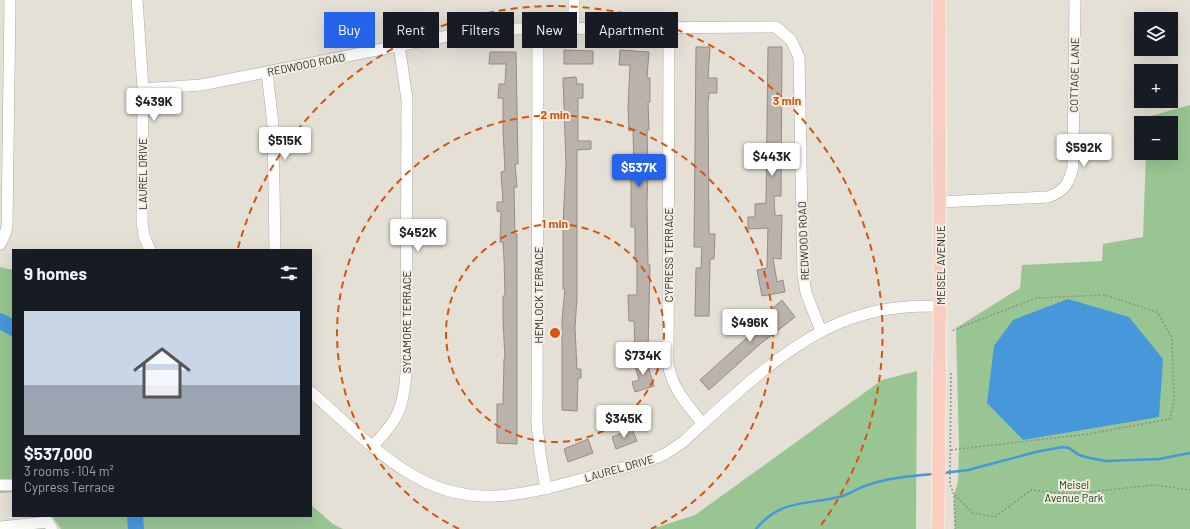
<!DOCTYPE html>
<meta charset="utf-8">
<style>
body{margin:0;font-family:Barlow,sans-serif;background:#20242c;color:#f1f3f6;height:100vh;display:flex;flex-direction:column;font-size:15px;white-space:nowrap}
*{box-sizing:border-box;margin:0}
p{font-size:13px;color:#9ea1a6}
.icon{flex:none;width:22px;height:22px;fill:none;stroke:currentColor;stroke-width:2;stroke-linecap:round;stroke-linejoin:round}
.map{position:relative;flex:1;overflow:hidden}
.panel{position:absolute;left:12px;top:249px;width:300px;height:268px;display:flex;flex-direction:column;background:#171b24;border-radius:0px;box-shadow:0 4px 16px #0002}
.panel>*{flex:none}
.guide{position:absolute;left:324px;top:12px;width:380px;height:36px;display:flex;gap:8px}
.tools{position:absolute;left:1134px;top:12px;display:grid;gap:8px}
.tools a{display:grid;place-items:center;width:44px;height:44px;border-radius:0px;background:#171b24;box-shadow:0 4px 16px #0002;font-size:20px}
.price{position:absolute;translate:-50% -34px;padding:0 9px;border-radius:4px;background:#fff;color:#222;font-size:13px;line-height:26px;filter:drop-shadow(0 1px 2px #0008)}
.price::after{content:'';position:absolute;left:50%;top:24px;width:12px;height:9px;margin-left:-6px;background:inherit;clip-path:polygon(0 0,100% 0,50% 100%)}
.price.active{background:#2563eb;color:#fff}
ul{padding:0;list-style:none}
li{display:grid;align-content:center;gap:8px;height:212px;padding:0 12px}
li+li{border-top:1px solid #363941}
li span{display:grid;place-items:center;height:124px;border-radius:0px;color:#555}
li>.icon{margin-inline-start:auto}
span .icon{width:72px;height:72px;fill:#fffc;stroke-width:1}
li b{font-size:17px}
h2{display:flex;justify-content:space-between;align-items:center;height:48px;padding:0 12px;font-size:17px}
.pill{padding:0 14px;border-radius:0px;background:#171b24;box-shadow:0 4px 16px #0002;font-size:14px;line-height:36px}
.pill.active{background:#2563eb;color:#fff}
.map>svg:first-child{display:block}
.green{fill:#98c592}
.water{fill:#4698db}
.lines{fill:none;stroke-linecap:round;stroke-linejoin:round}
.stream{stroke:#4698db;stroke-width:2.5}
.river{stroke:#4698db;stroke-width:16}
.building{fill:#bbb2ab;stroke:#958c85}
.minor-casing{stroke:#afaba1;stroke-width:12}
.major-casing{stroke:#fff;stroke-width:14}
.path{stroke:#918f87;stroke-width:1.5;stroke-dasharray:2 2;stroke-linecap:butt}
.minor{stroke:#fff;stroke-width:11}
.major{stroke:#fbcdbe;stroke-width:13}
.ring{fill:none;stroke:#d5540f;stroke-width:2;stroke-dasharray:7 5}
.labels{text-anchor:middle;dominant-baseline:central;stroke-width:4;stroke-linejoin:round;paint-order:stroke}
.street-label{font-size:11px;fill:#2c2b27;stroke:#f1ede3}
.park-label{font-size:11px;fill:#0d3c07;stroke:#f1ede3}
.centre{fill:#d5540f;stroke:#f1ede3;stroke-width:2}
.ring-label{font-size:12px;text-anchor:middle;font-weight:bold;fill:#d5540f;stroke:#f1ede3;stroke-width:4;stroke-linejoin:round;paint-order:stroke}
</style>
<div class="map">
<svg width="1190" height="529" viewBox="0 0 1190 529">
<rect width="100%" height="100%" fill="#e4e0d5"/>
<path class="green" d="M1190,105v424h-235l-1,-34 4,-13 1,-34 -3,-120 64,-40 2,-23 80,-4 1,-17 40,-7 3,-84h25v-30h-24v-6z
M0,267l13,3v222l-13,1z
M917,371l-1,158h-264l43,-14 187,-135z
M311,505l22,19 10,5h-282l-9,-13h259z"/>
<path class="water" d="M1068,299l61,18 34,42 -4,58 -136,23 -36,-37 7,-57 19,-26z"/>
<g class="lines">
<path class="stream" d="M943,473l25,-3 68,-18 26,-5 7,1 10,7 11,3 16,3 53,-2 31,-6
M756,529c24,-30 51,-24 83,-32 9,-2 17,-8 26,-11 22,-8 46,-10 69,-12"/>
<path class="river" d="M0,321l13,7
M135,516l1,13"/>
</g>
<path class="building" d="M696,47h14l-2,31h9v15h-8l-1,10 1,131h6l-1,25h-4l-1,57h-14l1,-48h5l1,-21h-8z
M768,47h14l-1,149h-7l1,20 7,-1 -1,44 -8,-1 4,24 6,-2 2,12 -23,4 -5,-26 10,-2 1,-40 -20,1v-12h7v-13l11,-1z
M564,50l29,1v13h-29z
M620,50l29,2 -2,26h3v24h-2l1,28h-2l1,42 -1,30 1,63h2l-2,84h-13l-1,-28h-5l-1,-26h9v-37h-2v-31h-4v-56h3l-1,-41 -4,1 -1,-22 2,-44h-11z
M490,52h26l2,112h-3l2,23h-3l1,47h2v210l-20,-1v-39h6l1,-45h1l-2,-39v-24h2l-1,-37 -1,-17h-3l1,-30 -4,-1v-9h6l-2,-30 4,-1 -2,-41v-32h-5l1,-14h6l1,-20h-17z
M576,77l1,7h6v14h-5v43h13v8l-14,1v147l-2,31 2,41h4v9h-3l-1,33 -15,-1v-90l3,-31h-2v-66l3,-59 -3,-86z
M782,300l13,17 -36,28 -50,45 -9,-10 52,-47 -3,-4z
M646,359l8,27 -19,6 -3,-10 7,-2 -5,-18z
M632,429l5,12 -21,8 -4,-12z
M588,439l5,14 -25,9 -4,-13z"/>
<g class="lines">
<defs>
<path id="minor" d="M137,0l6,89 -1,132 2,15 6,14
M574,0v28
M669,28l-1,335c4,26 19,41 35,61
M538,29l-1,395 3,29 6,36
M267,72l6,53 2,125
M143,89l58,-4 247,-49 54,-7 274,-2 15,13 8,17 4,216 3,20 15,38
M939,202l109,-5c17,-6 21,-14 25,-30l2,-167
M0,244l5,-10 2,-8 3,-226
M311,392c31,27 62,59 98,81 56,35 107,24 166,8 25,-7 51,-14 76,-21l14,-6 18,-12c49,-45 113,-109 179,-127 26,-8 51,-9 78,-9
M373,446c25,-27 30,-36 33,-72l1,-275 -8,-54
M0,485h13
M0,527l48,-5 4,7"/>
<path id="major" d="M938,529l2,-223 -1,-306"/>
</defs>
<use href="#minor" class="minor-casing"/>
<use href="#major" class="major-casing"/>
<path class="path" d="M951,373l-1,111 4,11 1,34
M951,450l137,-16 82,-15 4,-18 -2,-63 -15,-26 -52,-17 -69,3 -85,33
M955,495l18,18 22,4 36,-27 38,4 86,-9 35,5"/>
<use href="#minor" class="minor"/>
<use href="#major" class="major"/>
</g>
<g class="ring">
<circle cx="555" cy="333" r="109"/>
<path d="M459 529A218 218 0 1 1 651 529"/>
<path d="M238 248A328 328 0 1 1 819 528"/>
</g>
<g class="labels">
<g class="street-label">
<text transform="translate(306 64) rotate(-11)">REDWOOD ROAD</text>
<text transform="translate(1074 75) rotate(-89)">COTTAGE LANE</text>
<text transform="translate(142 174) rotate(-90)">LAUREL DRIVE</text>
<text transform="translate(803 241) rotate(-92)">REDWOOD ROAD</text>
<text transform="translate(668 255) rotate(-90)">CYPRESS TERRACE</text>
<text transform="translate(940 265) rotate(-90)">MEISEL AVENUE</text>
<text transform="translate(538 295) rotate(-90)">HEMLOCK TERRACE</text>
<text transform="translate(406 322) rotate(-90)">SYCAMORE TERRACE</text>
<text transform="translate(619 468) rotate(-16)">LAUREL DRIVE</text>
</g>
<g class="park-label">
<text x="1074" y="484">Meisel<tspan x="1074" dy="13">Avenue Park</tspan></text>
</g>
</g>
<circle cx="555" cy="333" r="6" class="centre"/>
<g class="ring-label">
<text x="787" y="105">3 min</text>
<text x="555" y="119">2 min</text>
<text x="555" y="228">1 min</text>
</g>
</svg>
<div class="tools">
<a><svg class="icon" aria-label="layers" viewBox="0 0 24 24"><path d="M12 4l9 5-9 5-9-5zM3 14l9 5 9-5"/></svg></a>
<a>+</a>
<a>−</a>
</div>
<b class="price" style="left:154px;top:122px">$439K</b>
<b class="price" style="left:285px;top:161px">$515K</b>
<b class="price" style="left:1084px;top:168px">$592K</b>
<b class="price" style="left:772px;top:177px">$443K</b>
<b class="price active" style="left:639px;top:188px">$537K</b>
<b class="price" style="left:418px;top:253px">$452K</b>
<b class="price" style="left:750px;top:343px">$496K</b>
<b class="price" style="left:643px;top:376px">$734K</b>
<b class="price" style="left:624px;top:439px">$345K</b>
<div class="guide">
<a class="pill active">Buy</a>
<a class="pill">Rent</a>
<a class="pill">Filters</a>
<a class="pill">New</a>
<a class="pill">Apartment</a>
</div>
<section class="panel">
<h2>9 homes<svg class="icon" aria-label="filters" viewBox="0 0 24 24"><path d="M4 7h16M4 17h16"/><circle cx="9" cy="7" r="2"/><circle cx="15" cy="17" r="2"/></svg></h2>
<ul>
<li><span style="background:linear-gradient(#c9d6e8 60%,#9aa5b1 0)"><svg class="icon" aria-label="home" viewBox="0 0 24 24"><path d="M3 11l9-7 9 7M6 9v11h12V9"/></svg></span><div><b>$537,000</b><p>3 rooms · 104 m²</p><p>Cypress Terrace</p></div></li>
</ul>
</section>
</div>
